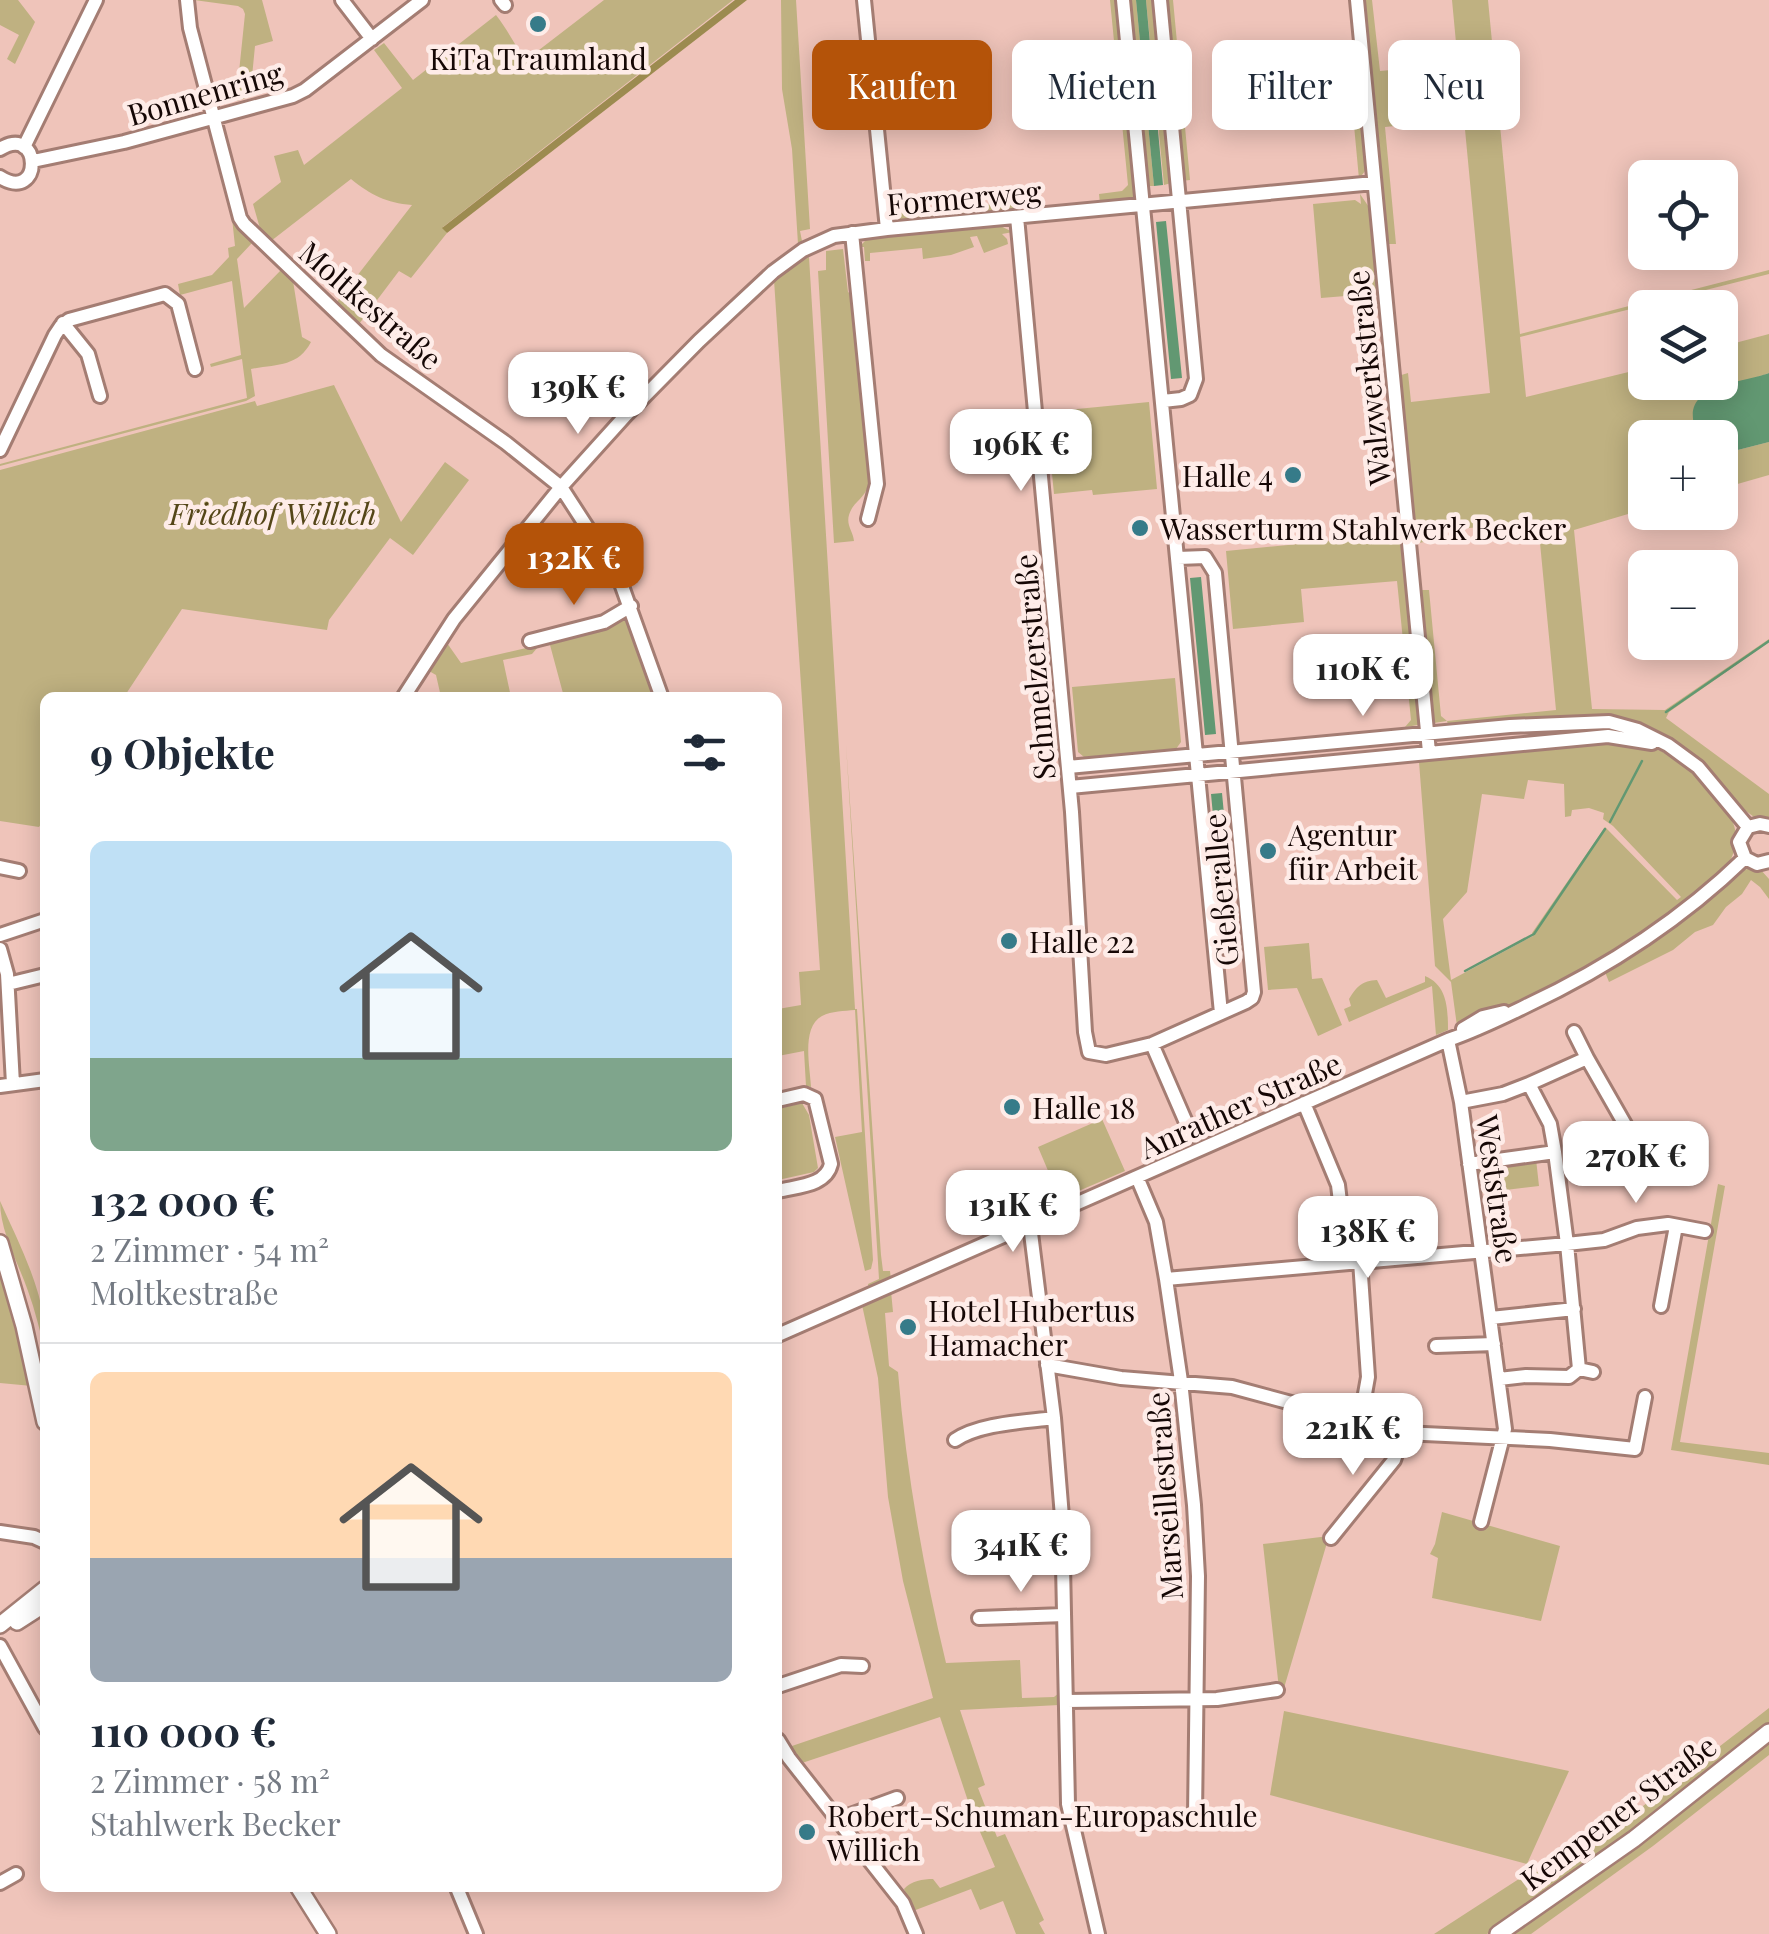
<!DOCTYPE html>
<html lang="de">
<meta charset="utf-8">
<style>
body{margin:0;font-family:"Playfair Display",serif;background:#f6f6f7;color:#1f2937;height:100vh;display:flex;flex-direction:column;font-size:38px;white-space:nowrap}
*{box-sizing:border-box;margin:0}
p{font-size:32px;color:#747a83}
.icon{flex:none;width:55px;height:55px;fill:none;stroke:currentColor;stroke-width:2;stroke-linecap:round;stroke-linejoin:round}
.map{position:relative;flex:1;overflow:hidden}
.panel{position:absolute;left:40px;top:692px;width:742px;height:1200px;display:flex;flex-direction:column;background:#fff;border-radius:15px;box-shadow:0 5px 25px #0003}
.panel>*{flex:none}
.hud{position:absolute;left:812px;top:40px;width:805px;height:90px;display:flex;gap:20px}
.buttons{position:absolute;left:1628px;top:160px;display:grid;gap:20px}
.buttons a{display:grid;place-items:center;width:110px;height:110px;border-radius:15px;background:#fff;box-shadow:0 5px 25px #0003;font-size:50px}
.price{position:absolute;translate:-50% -85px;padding:0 22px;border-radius:20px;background:#fff;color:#222;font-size:32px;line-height:65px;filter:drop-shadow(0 2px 5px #0008)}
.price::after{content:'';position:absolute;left:50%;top:60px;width:30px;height:22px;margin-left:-15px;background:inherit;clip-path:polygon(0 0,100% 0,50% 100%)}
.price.active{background:#b45309;color:#fff}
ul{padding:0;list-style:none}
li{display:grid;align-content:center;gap:20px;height:530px;padding:0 50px}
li+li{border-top:2px solid #e0e1e3}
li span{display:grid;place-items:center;height:310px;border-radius:15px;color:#555}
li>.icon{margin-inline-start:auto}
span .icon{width:180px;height:180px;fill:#fffc;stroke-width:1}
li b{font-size:42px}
h2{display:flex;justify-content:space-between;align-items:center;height:120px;padding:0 50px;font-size:42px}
.tag{padding:0 35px;border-radius:15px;background:#fff;box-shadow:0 5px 25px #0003;font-size:35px;line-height:90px}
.tag.active{background:#b45309;color:#fff}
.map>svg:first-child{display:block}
.green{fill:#bfb181;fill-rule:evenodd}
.forest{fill:#9c8b50}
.water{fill:#629872}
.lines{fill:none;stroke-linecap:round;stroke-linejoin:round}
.stream{stroke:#629872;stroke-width:2.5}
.minor-casing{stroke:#a47d73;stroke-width:18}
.major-casing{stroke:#a47d73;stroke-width:20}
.minor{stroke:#fff;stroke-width:12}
.major{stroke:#fff;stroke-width:15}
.poi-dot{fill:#367b89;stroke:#feece8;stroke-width:4}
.labels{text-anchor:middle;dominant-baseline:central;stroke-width:9;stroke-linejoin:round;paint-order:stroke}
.poi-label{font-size:30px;fill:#150705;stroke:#feece8;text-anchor:start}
.street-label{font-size:30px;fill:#150705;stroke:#feece8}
.park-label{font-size:30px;font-style:italic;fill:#544618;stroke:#feece8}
</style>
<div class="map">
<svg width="1769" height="1934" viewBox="0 0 1769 1934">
<rect width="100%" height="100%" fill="#efc4ba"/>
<path class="green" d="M0,0h18l17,22 -20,42 -8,-5 12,-24 -19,-10z
M194,0h68l11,41 -18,5 -5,51 -14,4 9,-87 -2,-5 -5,-3z
M604,0h129l-290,227 4,6 -36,45 -12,-7 -40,53 -23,-21 76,-98c-26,-2 -41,-10 -61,-26l-80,62 -10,-9 -8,-28 28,-22 -7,-26 24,-6 6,15 98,-77 -28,-38 10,-7 29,37 83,-65c12,15 18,30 30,45z
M781,0h15l14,229 -10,2 2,10 -4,3 -6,-95 -10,-60z
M1110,0h8l18,194 -6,6 -30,4 -1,-10 23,-3 6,-6z
M1125,0h11l18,186h-10z
M1146,0h11l18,182 -11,3z
M1163,0h10l17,180 -9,1z
M1362,0h10l8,71 78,-7 -6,-64h36l32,334 249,-64v4l-249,63 6,60 119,-29v14h75v-35l49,-13v39l-20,7 -54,51 4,6 -54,1v71l-71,21 18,179 73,1 104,-71v3l-100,70 -3,6 103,76v28l-5,-4 -10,-1 -12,-9 -46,-48 -63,-35 -184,3 -2,-7 -13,2 -4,-10 -12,-123h11l12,126 6,5 109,-11 -18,-188 -114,10v10l-11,2 -15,-168 10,-3 3,29 79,-9 -26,-274 -79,8 11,117h-11z
M1359,60l9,107 -9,12 -11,-118z
M1360,194l13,19 6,73 -9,8 -49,4 -8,-94 42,-4 6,4z
M1015,202l2,9 -114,12 -8,-3 -5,-6z
M232,218l20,25 -15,16 7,49 37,-38 12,11 9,56 9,5c-13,25 -34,22 -60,27l4,27 -9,5 -246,65v-2l247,-66 -5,-39 -31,8 -1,-3 31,-9 -9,-74 -52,14 -2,-11 34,-9 17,-18 -1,-9 7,-2z
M996,224l17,8 -11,2 5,5 1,5 -24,9 -7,-17 -7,1 4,10 -23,8 -28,4 -1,-11 -52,5v8h-5l-1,-14h-5l11,-11z
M843,249l5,43 4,3 19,181c-4,24 -17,23 -22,39 -3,10 4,16 5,26l-20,2 -16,-272 8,-1v-19z
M809,257l46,752h2l16,251 -2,9 -6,2 -30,-134 27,-5 -7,-122c-11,1 -23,1 -33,6 -21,11 -12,51 -11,71l-5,-1 -2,-35 -26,5v-47l23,-4 -2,-33 21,-2 -46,-690 21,-17z
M334,385l67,137 44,-60 24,18 -56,75 -23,-17 -61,82 -2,10 -145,-21 -58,88 -79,1v120l-6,9 -39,-6v-351l255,-69 2,5z
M1149,402l8,87 -64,6 -1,-5 -38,4 -8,-82z
M1769,442v33l-49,14v-36h6z
M1392,535l12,1 17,180 -3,9 -13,2 6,-7 -14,-139 -96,8 3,33 -71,7 -7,-78z
M622,618l5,5 27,74h-90l-14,-52 -12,2 -6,7 -29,6 8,37h-70l-5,-22 -7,-4 18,-28 14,20 78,-18z
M1175,678l6,64 -5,7 -92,8 -6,-5 -6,-65z
M1609,739c55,9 74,15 109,60 14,18 23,32 15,55 -4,14 -19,25 -29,34 -58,52 -127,85 -195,120l-11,3 -2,-5 -18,7 -21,13 -6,-44 -16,-16 -16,-204 5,-1 -2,-4zM1528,780l36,4 1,33 6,-1 1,-6 17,-2 15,5 -1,6 10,7 68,71 -4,3 -72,-73 -73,106 1,3 -82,44 -8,-61 24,-27 15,-98 42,5z
M846,744l35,511 2,16h7l1,9 -22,10 -1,-6 11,-5z
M1755,867l5,2 9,10v20l-9,-12 -9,-7 -9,14 -16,13 -13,18 -18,7 -22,18 -64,32 -4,-10 41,-27 94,-74z
M1309,943l3,36 10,-1 20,47 -24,11 -21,-48 -29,2 -4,-43z
M1425,976c22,9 23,32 23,54l-12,5 -4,-49 -83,36 -5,-13 7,-3 -2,-7c8,-13 13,-18 28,-19l9,18 39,-16z
M802,1103l7,12 9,53 -4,4 -36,8v-71z
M1102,1119l23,52 -65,28 -22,-52z
M1536,1159l3,27 -58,7 -3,-23 4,-5z
M1718,1184l7,2 -45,256 89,11v12l-98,-15z
M0,1201c17,38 38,78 44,119 2,10 1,21 1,31 -5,-20 -10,-41 -17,-60 -10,-29 -28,-59 -28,-90z
M0,1258l32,128 -32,-3z
M891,1291l2,21 -8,1 4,53 9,6c8,98 25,195 48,291l74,-3 2,38 32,-1 5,-4v12l-99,5 25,75 -7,3 19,49 8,-3 39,86 -5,3 6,11h-29l-13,-33 -23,9 -9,-21 -58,22 -9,-22c7,-8 19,-10 29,-10l7,9 55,-21 -23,-54 -32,-96 -138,46 -13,-16 144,-49 -30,-117 -15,-84 -10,-119 -16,-73z
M1442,1512l118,34 -19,75 -109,-23 6,-40 -8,-4 5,-10z
M1329,1536l-45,152 -5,1 -16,-145z
M1769,1708v18l-138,108 -144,100h-53l91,-59 31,-8 60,-40z
M1284,1711l285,60 -42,93 -257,-69z
M1769,1740v15l-116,91 -122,88h-24z"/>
<path class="forest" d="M735,0h12l-300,233 -5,-5z"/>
<path class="water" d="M1136,0h10l17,185 -9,1z
M1166,221l16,157 -11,1 -15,-157z
M1769,373v69l-43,11h-6v-15l-21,-1c-26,-52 36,-52 70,-64z
M1201,577l15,157 -11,1 -15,-157z
M1222,793l15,159 -11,1 -15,-159z"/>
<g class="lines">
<path class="stream" d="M1666,712l103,-71
M1610,822l32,-61
M1465,971l69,-37 71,-105"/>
<defs>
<path id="minor" d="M187,0l3,28 50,190 4,6 137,131 125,88 55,44 57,88 44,123
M342,0l30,39
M501,0l4,5
M864,0l23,229
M1123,0l98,1013
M1160,0l36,379 -6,16 -9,4 -18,2
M1357,0l72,752
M24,147l72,-147
M0,149c42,-26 43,55 0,28
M33,161l91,-19 169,-46 12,-6 117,-90
M1017,217l55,595 13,220 4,20 17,3 46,-11 94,-42 6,-4 2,-6 -39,-419 -10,-16 -27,1
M852,233l25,251 -9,35
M63,323l25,31 12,42
M0,450l55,-115 6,-9 8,-6 96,-26 13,10 17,65
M530,641l74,-19 27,-16
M403,698l51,-79 107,-132 65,-72 73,-74 74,-69 30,-22 31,-14 53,-7 487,-46
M1068,767l442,-41 99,-4 29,8 30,15 30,22 50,60
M1070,787l538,-51 44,7
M1769,826l-9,-2 -12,3 -9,15 6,16 12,6 12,-3
M0,867l19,4
M0,935l45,-15
M0,949l7,25 6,110
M8,984l37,-9
M1463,1029l20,-12 21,-5
M1574,1032l13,26
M1448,1040l13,62 44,327 -24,93
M1152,1044l39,90
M1529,1084l58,-26 60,105
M0,1086l45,-6
M778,1100l26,-6 11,5 16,65c-5,22 -34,22 -53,27
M1461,1102l42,-8 26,-10 21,40 5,28 12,92 12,125
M1304,1103l34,82 9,76
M1469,1164l86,-12
M1137,1177l19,45 10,57 15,102 13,124 4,71 -3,240
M1030,1225l24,193 8,99 6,287 30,130
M1360,1261l8,116 -8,45
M1166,1279l401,-35 37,-4 33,-12 31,-4 37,7
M1661,1306l15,-80
M1491,1318l83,-9
M778,1335l670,-295c29,-10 51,-21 78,-34 81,-38 155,-86 219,-148
M1436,1346l58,-2
M1047,1365l74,13 111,9 171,46 147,7 85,9 10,-52
M1499,1379l27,-3 43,1 10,-8 14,3
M955,1440c25,-17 70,-18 99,-22
M968,1529l94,-12
M0,1532l34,5 11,5
M1331,1538l63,-78 9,-27
M979,1618l85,-3
M0,1646l45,82
M778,1686l63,-21 21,1
M1066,1701l151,-2 60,-9
M778,1740l11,18 114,145 13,31
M837,1820l60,-22
M0,1883l16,-9
M457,1888l19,46"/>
<path id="major" d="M0,1243l24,83 21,96
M17,1622l28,-18
M0,1625l45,-36
M299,1888l29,46
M1498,1934l136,-95 135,-107"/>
</defs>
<use href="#minor" class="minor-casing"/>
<use href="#major" class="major-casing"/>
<use href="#minor" class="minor"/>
<use href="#major" class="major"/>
</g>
<g class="poi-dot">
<circle cx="538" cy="24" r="10"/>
<circle cx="1293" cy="475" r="10"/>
<circle cx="1140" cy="528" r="10"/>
<circle cx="1268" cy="851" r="10"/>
<circle cx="1009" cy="941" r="10"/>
<circle cx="1012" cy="1107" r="10"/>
<circle cx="908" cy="1327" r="10"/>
<circle cx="807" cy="1832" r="10"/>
</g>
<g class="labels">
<g class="poi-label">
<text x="538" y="58" text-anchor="middle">KiTa Traumland</text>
<text x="1273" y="475" text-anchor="end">Halle 4</text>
<text x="1160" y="528">Wasserturm Stahlwerk Becker</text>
<text x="1288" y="834">Agentur<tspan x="1288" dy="34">für Arbeit</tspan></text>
<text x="1029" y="941">Halle 22</text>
<text x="1032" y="1107">Halle 18</text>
<text x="928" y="1310">Hotel Hubertus<tspan x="928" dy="34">Hamacher</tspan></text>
<text x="827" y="1815">Robert-Schuman-Europaschule<tspan x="827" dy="34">Willich</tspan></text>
</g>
<g class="street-label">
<text transform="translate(205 93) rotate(-16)">Bonnenring</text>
<text transform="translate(964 197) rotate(-5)">Formerweg</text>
<text transform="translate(371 305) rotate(41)">Moltkestraße</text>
<text transform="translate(1368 378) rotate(-96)">Walzwerkstraße</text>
<text transform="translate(1034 667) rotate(-95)">Schmelzerstraße</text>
<text transform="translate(1220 890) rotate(-95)">Gießerallee</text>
<text transform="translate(1240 1105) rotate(-24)">Anrather Straße</text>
<text transform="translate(1498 1189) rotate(82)">Weststraße</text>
<text transform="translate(1164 1496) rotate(-94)">Marseillestraße</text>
<text transform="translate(1618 1812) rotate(-37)">Kempener Straße</text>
</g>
<g class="park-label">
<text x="273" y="513">Friedhof Willich</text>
</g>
</g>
</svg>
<div class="buttons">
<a><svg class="icon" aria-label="locate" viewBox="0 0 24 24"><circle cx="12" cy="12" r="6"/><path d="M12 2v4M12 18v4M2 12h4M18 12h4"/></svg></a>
<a><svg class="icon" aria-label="layers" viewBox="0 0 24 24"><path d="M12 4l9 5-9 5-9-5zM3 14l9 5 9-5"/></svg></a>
<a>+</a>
<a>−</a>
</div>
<b class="price" style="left:578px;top:437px">139K €</b>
<b class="price" style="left:1021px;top:494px">196K €</b>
<b class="price active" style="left:574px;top:608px">132K €</b>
<b class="price" style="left:1363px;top:719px">110K €</b>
<b class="price" style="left:1636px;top:1206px">270K €</b>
<b class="price" style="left:1013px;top:1255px">131K €</b>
<b class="price" style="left:1368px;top:1281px">138K €</b>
<b class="price" style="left:1353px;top:1478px">221K €</b>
<b class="price" style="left:1021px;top:1595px">341K €</b>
<div class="hud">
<a class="tag active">Kaufen</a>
<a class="tag">Mieten</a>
<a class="tag">Filter</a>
<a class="tag">Neu</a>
</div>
<section class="panel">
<h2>9 Objekte<svg class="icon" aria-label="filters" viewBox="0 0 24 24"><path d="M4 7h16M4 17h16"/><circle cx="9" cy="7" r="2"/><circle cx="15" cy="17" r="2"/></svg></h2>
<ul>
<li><span style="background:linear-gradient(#bfe0f5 70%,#7fa58c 0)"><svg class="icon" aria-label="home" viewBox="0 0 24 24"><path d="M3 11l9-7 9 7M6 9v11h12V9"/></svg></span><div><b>132 000 €</b><p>2 Zimmer · 54 m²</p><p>Moltkestraße</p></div></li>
<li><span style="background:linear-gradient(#ffd9b3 60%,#9aa5b1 0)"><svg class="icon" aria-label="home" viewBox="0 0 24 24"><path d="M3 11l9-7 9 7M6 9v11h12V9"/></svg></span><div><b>110 000 €</b><p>2 Zimmer · 58 m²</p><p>Stahlwerk Becker</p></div></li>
</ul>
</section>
</div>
